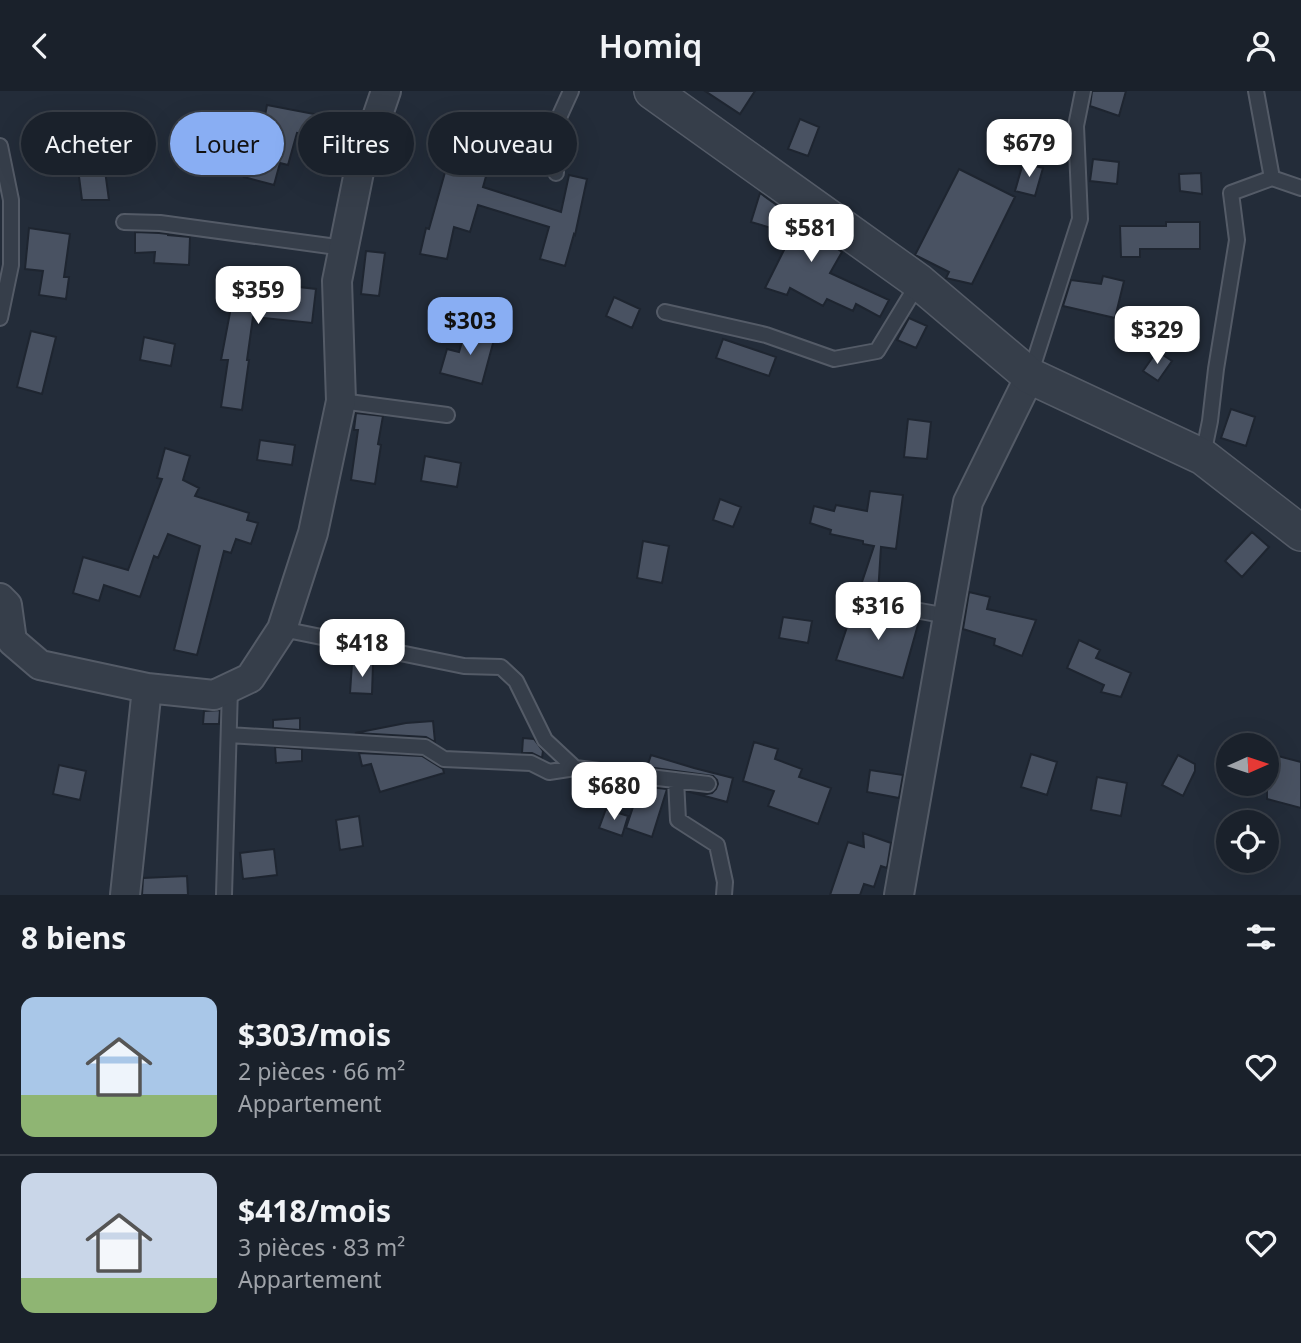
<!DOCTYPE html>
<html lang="fr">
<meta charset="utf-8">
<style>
body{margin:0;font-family:"Noto Sans",sans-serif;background:#232933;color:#f1f3f6;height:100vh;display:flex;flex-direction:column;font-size:26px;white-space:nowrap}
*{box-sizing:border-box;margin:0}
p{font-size:23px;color:#9fa3a9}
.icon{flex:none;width:38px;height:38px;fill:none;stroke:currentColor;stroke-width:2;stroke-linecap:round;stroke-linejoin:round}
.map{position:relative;height:804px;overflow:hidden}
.side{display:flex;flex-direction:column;background:#1a212b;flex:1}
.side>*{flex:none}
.guide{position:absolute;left:21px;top:21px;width:700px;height:63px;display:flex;gap:14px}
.needle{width:46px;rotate:87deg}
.tools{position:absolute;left:1216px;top:642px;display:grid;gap:14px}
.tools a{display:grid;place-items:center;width:63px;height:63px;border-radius:50%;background:#1a212b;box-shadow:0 7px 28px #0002,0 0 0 2px #383e47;font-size:35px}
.price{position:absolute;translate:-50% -60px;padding:0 16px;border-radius:14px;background:#fff;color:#222;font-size:23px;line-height:46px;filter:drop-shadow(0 2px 4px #0008)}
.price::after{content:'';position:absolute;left:50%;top:42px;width:21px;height:16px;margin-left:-10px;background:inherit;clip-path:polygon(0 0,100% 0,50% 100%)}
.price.current{background:#89aef3;color:#111}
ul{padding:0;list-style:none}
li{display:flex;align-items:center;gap:21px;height:175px;padding:0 21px}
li+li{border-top:2px solid #383e47}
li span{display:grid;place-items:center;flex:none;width:196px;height:140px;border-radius:14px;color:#555}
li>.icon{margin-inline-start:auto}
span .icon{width:84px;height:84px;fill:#fffc;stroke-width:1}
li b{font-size:30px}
h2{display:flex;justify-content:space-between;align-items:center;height:84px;padding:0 21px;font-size:30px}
.pill{padding:0 24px;border-radius:32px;background:#1a212b;box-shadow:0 7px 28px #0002,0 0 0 2px #383e47;font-size:24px;line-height:63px}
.pill.current{background:#89aef3;color:#111}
header{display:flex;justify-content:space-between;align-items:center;height:91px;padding:0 21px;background:#1a212b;font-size:32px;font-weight:600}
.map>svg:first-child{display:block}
.building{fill:#495262;stroke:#1e2530;stroke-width:2}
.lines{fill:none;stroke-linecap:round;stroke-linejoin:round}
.service-casing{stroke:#545b67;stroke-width:18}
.minor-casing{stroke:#545b67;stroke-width:32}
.tertiary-casing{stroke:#545b67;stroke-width:38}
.service{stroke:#363e4a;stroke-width:14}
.minor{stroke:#363e4a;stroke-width:28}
.tertiary{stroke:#363e4a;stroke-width:35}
</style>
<header><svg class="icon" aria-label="back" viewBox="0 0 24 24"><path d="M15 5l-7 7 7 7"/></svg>Homiq<svg class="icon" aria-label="person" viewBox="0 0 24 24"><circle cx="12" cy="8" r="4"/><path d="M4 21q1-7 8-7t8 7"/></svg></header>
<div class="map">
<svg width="1301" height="804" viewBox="0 0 1301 804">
<rect width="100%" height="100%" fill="#232c39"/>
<path class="building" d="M705,0h50l-15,23z
M1092,0h34l-7,25 -29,-10z
M267,14l68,13 -4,21 -34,-6 -9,32 -8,-2 -6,22 -30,-8 11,-43 6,2z
M522,22l25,7 -1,24 -30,-9z
M800,28l19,8 -11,29 -20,-7z
M100,43l9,66h-27l-8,-62z
M453,53l39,11 -9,32 78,25 8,-37 18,4 -12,56 -1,-1 -9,32 -25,-7 9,-32 -71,-22 -8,27 -16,-5 -7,32 -27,-5 6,-26 3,1z
M1093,68l26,3 -2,22 -27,-3z
M1023,72l20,5 -8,28 -20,-5z
M959,78l56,28 -43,87 -26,-6 3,-6 -34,-17z
M1201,82l1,21 -22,-3 -1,-17z
M760,102l82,59 -12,21 59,27 -9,17 -24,-13 -3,7 -26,-12 -4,7 -33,-18 -3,7 -22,-7 27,-54 -41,-12z
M1166,131h34v27h-60v8h-19l-1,-31h46z
M29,137l41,6 -6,43h5l-3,22 -27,-4 4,-24 -18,-2z
M135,141l24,1 9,1v1l22,2 -1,28 -35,-2 1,-11 -20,1z
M366,160l19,2 -6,43 -18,-2z
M1103,185l21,5 -9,37 -52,-12 8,-26 30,4z
M272,188l1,5 43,5 -4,34 -59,-6 -6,43h2l-7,50 -21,-3 7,-47h-7l15,-79z
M614,206l26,12 -8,19 -26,-12z
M909,227l18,8 -11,22 -19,-8z
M466,237l29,8 -13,48 -42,-11 7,-24 12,3z
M31,240l25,6 -14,57 -25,-7z
M144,246l31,7 -4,22 -31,-6z
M723,248l53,18 -7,19 -53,-18z
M1157,260l15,10 -14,20 -15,-10z
M1231,318l24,8 -9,29 -25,-8z
M356,322l27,3 -5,28 3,1 -6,39 -24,-4 7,-50h-4z
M908,328l23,3 -4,37 -23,-2z
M260,349l35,5 -3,20 -35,-5z
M165,357l25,8 -7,24 16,8 -4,8 54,17 -2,7 11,3 -7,21 -15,-5 -5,14 -7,-2 -27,104 -23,-5 26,-104 -32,-12 -10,24 -4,-2 -14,41 -36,-12 -5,16 -26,-8 10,-36 45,13 34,-91 -5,-1z
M425,365l36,7 -4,24 -36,-6z
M870,400l33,4 -7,54 -15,-2 -3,47 -13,-3 -7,3 16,-48 -11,-2v-3l-33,-7 1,-4 -21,-7 4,-17 20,5 2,-6 31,6z
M720,408l21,8 -8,20 -20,-7z
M1252,441l17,15 -27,30 -17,-16z
M643,450l26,5 -7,37 -25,-5z
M969,501l21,5 -3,12 49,11 -14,36 -28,-11 1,-6 -32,-10z
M855,512l2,5 5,2 57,11 -16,57 -67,-18z
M783,526l29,4 -4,22 -29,-5z
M345,534l24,1v11l-24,-5z
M1079,549l21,10 -4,8 35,15 -10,24 -20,-5 3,-7 -37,-17z
M352,572l21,1 -1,30 -22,-1z
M220,619l-1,14h-16l1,-13z
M300,627v12l-27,-2v-8z
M433,630l2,21 -9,-5 -71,-4 51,-10z
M523,647l11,1 9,12 -1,7 -10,-5h-10z
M754,651l24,7 -3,10 27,10 -3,8 32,11 -13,36 -50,-18 6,-15 -31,-10z
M275,656l27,2v12l-26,2z
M359,662l63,3 21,13 1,4 -64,19 -9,-28 -9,2z
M1031,663l26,8 -10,33 -26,-8z
M1270,663l31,8v46l-34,-9v-32z
M651,664l43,13 39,10 -6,24 -41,-11 21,3 5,-1 4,-4 2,-5 -1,-4 -4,-4 -66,-9z
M1178,664l17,9v7l-12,25 -21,-11z
M59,674l27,6 -6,29 -27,-6z
M870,679l33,5 -4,23 -32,-6z
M1097,686l30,6 -6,33 -30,-6z
M640,695l27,3 -15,48 -26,-9z
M606,718l22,7 -6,20 -23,-8z
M359,725l4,30 -23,4 -4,-30z
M863,742l28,10 -4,25 -6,-2 -7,21 -10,-3 -4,11h-30l18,-53 16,5z
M274,758l3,26 -34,4 -3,-26z
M187,785l1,19h-46l1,-17z"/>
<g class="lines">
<defs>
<path id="service" d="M0,55l11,54v65l-11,53
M556,82v-49l15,-33
M1272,87l29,10
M124,131l36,1 184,25
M665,221l101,23 68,24 43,-8 42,-69
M1030,284l50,-156 -4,-93 7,-35
M341,310l106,14
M1203,364l7,-34 6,-52 21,-129 -6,-47 41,-15 -16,-87
M864,510l84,15
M282,538l182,37 37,1 15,14 29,59 30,28 133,16
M229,644l196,12 19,12 87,4 18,9 26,-4
M676,689l2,40 39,25 8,37 -1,13
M224,804l6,-207"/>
<path id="minor" d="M0,507l7,7 5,36 28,24 107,23 67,7 36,-17 32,-49 31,-96 28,-132 -4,-120 23,-114 26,-76
M125,804l22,-207
M899,804l69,-393 62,-126"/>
<path id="tertiary" d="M652,0l267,191 111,94 173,81 98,76"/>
</defs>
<use href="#service" class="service-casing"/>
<use href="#minor" class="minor-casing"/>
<use href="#tertiary" class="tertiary-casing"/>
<use href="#service" class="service"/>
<use href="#minor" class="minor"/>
<use href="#tertiary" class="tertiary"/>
</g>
</svg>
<div class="tools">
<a><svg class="needle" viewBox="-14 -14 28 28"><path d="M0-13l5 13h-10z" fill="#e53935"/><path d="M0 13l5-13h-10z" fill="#9fa3a9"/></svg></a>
<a><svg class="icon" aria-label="locate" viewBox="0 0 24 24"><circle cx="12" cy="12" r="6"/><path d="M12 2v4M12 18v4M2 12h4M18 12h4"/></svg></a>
</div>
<b class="price" style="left:1029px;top:88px">$679</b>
<b class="price" style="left:811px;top:173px">$581</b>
<b class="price" style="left:258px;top:235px">$359</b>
<b class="price current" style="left:470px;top:266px">$303</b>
<b class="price" style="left:1157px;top:275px">$329</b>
<b class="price" style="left:878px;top:551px">$316</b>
<b class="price" style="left:362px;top:588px">$418</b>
<b class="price" style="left:614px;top:731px">$680</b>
<div class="guide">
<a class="pill">Acheter</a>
<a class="pill current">Louer</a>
<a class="pill">Filtres</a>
<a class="pill">Nouveau</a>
</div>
</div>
<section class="side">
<h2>8 biens<svg class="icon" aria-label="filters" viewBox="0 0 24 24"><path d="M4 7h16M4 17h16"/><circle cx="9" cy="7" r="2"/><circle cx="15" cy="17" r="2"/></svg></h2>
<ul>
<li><span style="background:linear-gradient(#a9c7e8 70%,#8fb573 0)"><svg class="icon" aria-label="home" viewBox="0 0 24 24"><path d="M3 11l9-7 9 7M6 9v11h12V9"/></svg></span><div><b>$303/mois</b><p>2 pièces · 66 m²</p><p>Appartement</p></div><svg class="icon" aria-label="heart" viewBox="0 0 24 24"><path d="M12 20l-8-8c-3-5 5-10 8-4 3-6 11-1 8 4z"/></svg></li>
<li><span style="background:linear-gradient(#c9d6e8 75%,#8fb573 0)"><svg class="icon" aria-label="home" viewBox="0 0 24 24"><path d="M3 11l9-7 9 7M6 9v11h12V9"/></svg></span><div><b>$418/mois</b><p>3 pièces · 83 m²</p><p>Appartement</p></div><svg class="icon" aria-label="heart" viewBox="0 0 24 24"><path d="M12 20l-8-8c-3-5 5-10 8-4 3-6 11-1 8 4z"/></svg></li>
</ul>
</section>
